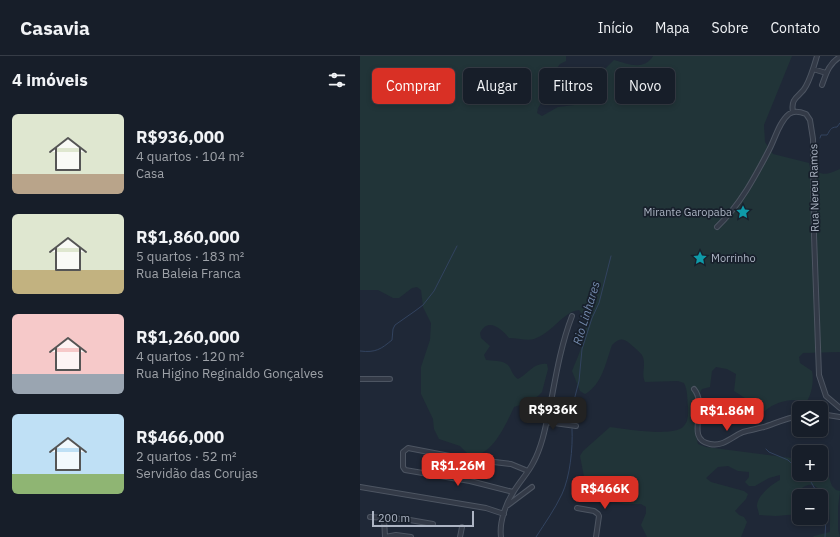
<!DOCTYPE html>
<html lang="pt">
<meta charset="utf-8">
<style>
body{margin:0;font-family:"IBM Plex Sans",sans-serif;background:#202731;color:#f1f3f6;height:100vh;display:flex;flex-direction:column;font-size:15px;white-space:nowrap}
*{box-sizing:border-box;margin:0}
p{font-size:13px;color:#9ea2a8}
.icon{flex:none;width:22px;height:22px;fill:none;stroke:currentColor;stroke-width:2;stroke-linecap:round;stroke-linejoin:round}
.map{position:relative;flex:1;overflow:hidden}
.side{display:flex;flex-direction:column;background:#171e29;width:360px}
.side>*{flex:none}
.guide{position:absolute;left:12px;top:12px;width:380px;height:36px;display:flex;gap:8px}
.buttons{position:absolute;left:432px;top:345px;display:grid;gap:8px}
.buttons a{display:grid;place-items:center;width:36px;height:36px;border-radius:6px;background:#171e29;box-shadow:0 2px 6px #0003,0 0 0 1px #363c46;font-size:20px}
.scale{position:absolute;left:12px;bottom:10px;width:102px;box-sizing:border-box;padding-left:4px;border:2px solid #adb5c4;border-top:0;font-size:11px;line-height:14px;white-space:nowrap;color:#adb5c4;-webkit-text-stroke:3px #18202c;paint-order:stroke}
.price{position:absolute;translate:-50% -34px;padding:0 9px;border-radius:8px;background:#d93025;color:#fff;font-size:13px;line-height:26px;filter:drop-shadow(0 1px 2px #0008)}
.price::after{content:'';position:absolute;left:50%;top:24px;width:12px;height:9px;margin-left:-6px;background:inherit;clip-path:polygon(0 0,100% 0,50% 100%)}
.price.active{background:#222;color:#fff}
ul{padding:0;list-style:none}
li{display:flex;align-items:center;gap:12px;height:100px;padding:0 12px}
li span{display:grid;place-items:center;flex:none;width:112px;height:80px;border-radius:6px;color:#555}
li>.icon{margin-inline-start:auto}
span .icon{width:48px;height:48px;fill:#fffc;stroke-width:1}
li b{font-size:17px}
h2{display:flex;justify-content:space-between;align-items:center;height:48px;padding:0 12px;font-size:17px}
.tag{padding:0 14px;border-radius:6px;background:#171e29;box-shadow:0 2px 6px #0003,0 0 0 1px #363c46;font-size:14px;line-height:36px}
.tag.active{background:#d93025;color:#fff}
header{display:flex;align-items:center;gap:24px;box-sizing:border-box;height:56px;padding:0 20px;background:#171e29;border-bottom:1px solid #363c46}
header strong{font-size:19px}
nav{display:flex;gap:22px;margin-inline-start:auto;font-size:14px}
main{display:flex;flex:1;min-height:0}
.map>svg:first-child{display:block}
.green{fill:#213438}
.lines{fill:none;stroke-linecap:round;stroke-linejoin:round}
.stream{stroke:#32435f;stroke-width:1}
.minor-casing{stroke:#4d5562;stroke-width:6}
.minor{stroke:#333a47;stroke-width:4}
.labels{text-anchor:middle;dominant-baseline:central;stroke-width:3.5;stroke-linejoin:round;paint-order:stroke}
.street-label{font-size:11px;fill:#adb5c4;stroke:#18202c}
.poi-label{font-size:11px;fill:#adb5c4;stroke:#18202c;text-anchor:end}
.water-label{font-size:12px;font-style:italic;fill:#748aad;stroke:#18202c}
</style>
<header>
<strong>Casavia</strong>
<nav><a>Início</a><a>Mapa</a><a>Sobre</a><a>Contato</a></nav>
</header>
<main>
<section class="side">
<h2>4 imóveis<svg class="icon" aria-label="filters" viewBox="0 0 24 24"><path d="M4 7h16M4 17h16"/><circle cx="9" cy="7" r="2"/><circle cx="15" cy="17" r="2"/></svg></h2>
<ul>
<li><span style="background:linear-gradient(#dfe7d0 75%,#b9a48a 0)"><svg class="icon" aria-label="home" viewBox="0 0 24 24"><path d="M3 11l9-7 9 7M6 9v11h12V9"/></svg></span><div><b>R$936,000</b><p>4 quartos · 104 m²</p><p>Casa</p></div></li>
<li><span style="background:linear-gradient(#dfe7d0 70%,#c2b280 0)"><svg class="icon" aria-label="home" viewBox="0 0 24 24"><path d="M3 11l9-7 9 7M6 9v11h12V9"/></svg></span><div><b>R$1,860,000</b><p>5 quartos · 183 m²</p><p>Rua Baleia Franca</p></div></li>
<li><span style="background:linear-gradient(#f6c9c9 75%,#9aa5b1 0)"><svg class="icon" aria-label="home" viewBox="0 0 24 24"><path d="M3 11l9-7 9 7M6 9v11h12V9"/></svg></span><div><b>R$1,260,000</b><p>4 quartos · 120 m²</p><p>Rua Higino Reginaldo Gonçalves</p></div></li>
<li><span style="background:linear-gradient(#bfe0f5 75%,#8fb573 0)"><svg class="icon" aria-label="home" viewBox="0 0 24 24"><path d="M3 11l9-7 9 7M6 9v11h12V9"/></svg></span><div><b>R$466,000</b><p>2 quartos · 52 m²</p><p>Servidão das Corujas</p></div></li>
</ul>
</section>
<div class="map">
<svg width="480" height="481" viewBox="0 0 480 481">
<rect width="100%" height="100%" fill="#1f2837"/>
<path class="green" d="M0,0h206v5l-6,3 -10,13 -3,16 -9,15 -1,5 5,3 16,-9 16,-2 5,-4 5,-16 14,-9 16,-16c14,4 30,11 39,-4h139l-28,69 1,17 8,12 36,9 1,5c14,8 16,7 30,1v183l-37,1 -4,4 1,6 12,8c2,9 0,24 -6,31 -12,-5 -32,0 -41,9h-5l-12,-11 -14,-9 2,-17 -9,-5 -11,-2 -4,4 -2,16 -8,2 -5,9 -2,35 3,11 8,3 93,12v15h22v-12l3,1 8,23 4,4 4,1 -2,16v23l2,7h-27l1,-1 16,-4c0,-9 0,-20 -2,-29 -2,-7 -11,-20 -20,-18 -4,1 -9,5 -14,7l-2,6 3,5h4v11l-23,2 -17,-1c0,-3 -2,-7 -2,-9 0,-10 15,-22 23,-26v-5l-11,3 -14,8h-6l-4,-4 4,-5v-5l-11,-1 -10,-5 -10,1 -12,11 5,4 33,9 4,3 -2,5 -11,12 4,4 5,2 3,5 -6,15h-94l-6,-12 5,-12v-6l-5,-3h-16l-20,-4 -5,-9 -14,-4 -6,-31 3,-5 27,-24c15,2 62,10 73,0 6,-6 5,-13 5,-20 -1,-9 0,-16 -4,-24l-6,-2 -33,1c-4,-8 1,-16 -2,-25 -1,-3 -5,-6 -8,-9 -9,-8 -13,-13 -23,-3 -6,17 -10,40 -27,49l-5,-3 -8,-20c5,-13 18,-39 12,-53 -1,-3 -3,-6 -5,-8 -15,1 -28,24 -45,29 -7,2 -17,-1 -25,-1 -8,-10 -21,-21 -29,-5l1,5 9,8 -6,9 2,5c6,1 17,0 22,5 4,5 4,10 10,14 10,-5 16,-17 29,-15l1,5 -6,23 -4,4 -9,6 -15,5c-6,13 -20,45 -36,47 -3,0 -7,0 -10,0l-8,-8 -21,-7 -5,-10 -1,-10 -12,-25v-27l9,-27 1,-17 -8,-16 -2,-17 -4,-3 -5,1 -13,10h-6l-15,-8h-18z"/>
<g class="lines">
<path class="stream" d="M460,82l1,-3h6c3,-4 3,-8 10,-8l3,-4
M0,295c16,2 21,-2 32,-11l1,-11 2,-4 20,-14 8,-6 11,-14 23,-45
M211,367v-11l8,-31 3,-32 10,-31 7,-15 12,-47
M406,393l3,3 19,8 11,11
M443,418l8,8 8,14
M461,445l5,16 -1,20
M176,481c9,-14 19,-28 26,-43 8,-17 11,-46 10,-65"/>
<defs>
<path id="minor" d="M453,13l13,4
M462,29c4,-11 7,-22 18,-28
M433,56c-3,-16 8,-15 13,-26 5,-9 8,-20 11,-30
M357,171c23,-22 38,-50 52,-77 6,-11 10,-28 20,-36 5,-4 12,-2 17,0l4,6 3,19 1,96 5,140 7,21 14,12
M0,323h30
M334,333c15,18 -10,50 16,55 13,3 21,-7 33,-12 7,-2 14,-3 21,-5 12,-4 23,-9 35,-11
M461,358l19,3
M187,366l29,4
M0,431l126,21 18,6
M153,436l-43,-11 -65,-11 -2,-3v-15l5,-4 52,10 51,6 17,7
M148,449l24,-18
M217,452l17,3 4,3 1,2 -3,21
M10,461l34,2 29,5
M24,462l1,19
M25,481l11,-2 15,2
M100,481l2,-10
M141,481c-2,-15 5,-34 13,-46 6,-10 14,-18 19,-28 11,-20 14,-45 19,-67 5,-27 10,-54 20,-80"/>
</defs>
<use href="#minor" class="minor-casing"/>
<use href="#minor" class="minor"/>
</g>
<defs>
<symbol id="sight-bare" viewBox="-9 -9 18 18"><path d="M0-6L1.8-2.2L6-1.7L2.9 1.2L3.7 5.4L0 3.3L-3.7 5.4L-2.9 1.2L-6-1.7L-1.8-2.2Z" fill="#0f9aa8" stroke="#18202c" stroke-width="2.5" paint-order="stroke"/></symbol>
</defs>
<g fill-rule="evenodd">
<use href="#sight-bare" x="373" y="146" width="20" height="20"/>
<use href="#sight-bare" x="330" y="192" width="20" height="20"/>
</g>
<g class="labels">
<g class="street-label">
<text transform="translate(454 132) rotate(-91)">Rua Nereu Ramos</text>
</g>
<g class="poi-label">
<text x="372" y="156">Mirante Garopaba</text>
<text x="351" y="202" text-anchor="start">Morrinho</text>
</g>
<g class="water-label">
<text transform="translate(226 257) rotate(-73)">Rio Linhares</text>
</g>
</g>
</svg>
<div class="buttons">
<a><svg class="icon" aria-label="layers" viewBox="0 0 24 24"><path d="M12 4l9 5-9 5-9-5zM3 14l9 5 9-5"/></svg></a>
<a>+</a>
<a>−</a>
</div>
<div class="scale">200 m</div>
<b class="price active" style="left:193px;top:375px">R$936K</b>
<b class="price" style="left:367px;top:376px">R$1.86M</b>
<b class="price" style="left:98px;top:431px">R$1.26M</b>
<b class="price" style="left:245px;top:454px">R$466K</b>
<div class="guide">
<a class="tag active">Comprar</a>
<a class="tag">Alugar</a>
<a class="tag">Filtros</a>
<a class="tag">Novo</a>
</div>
</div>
</main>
